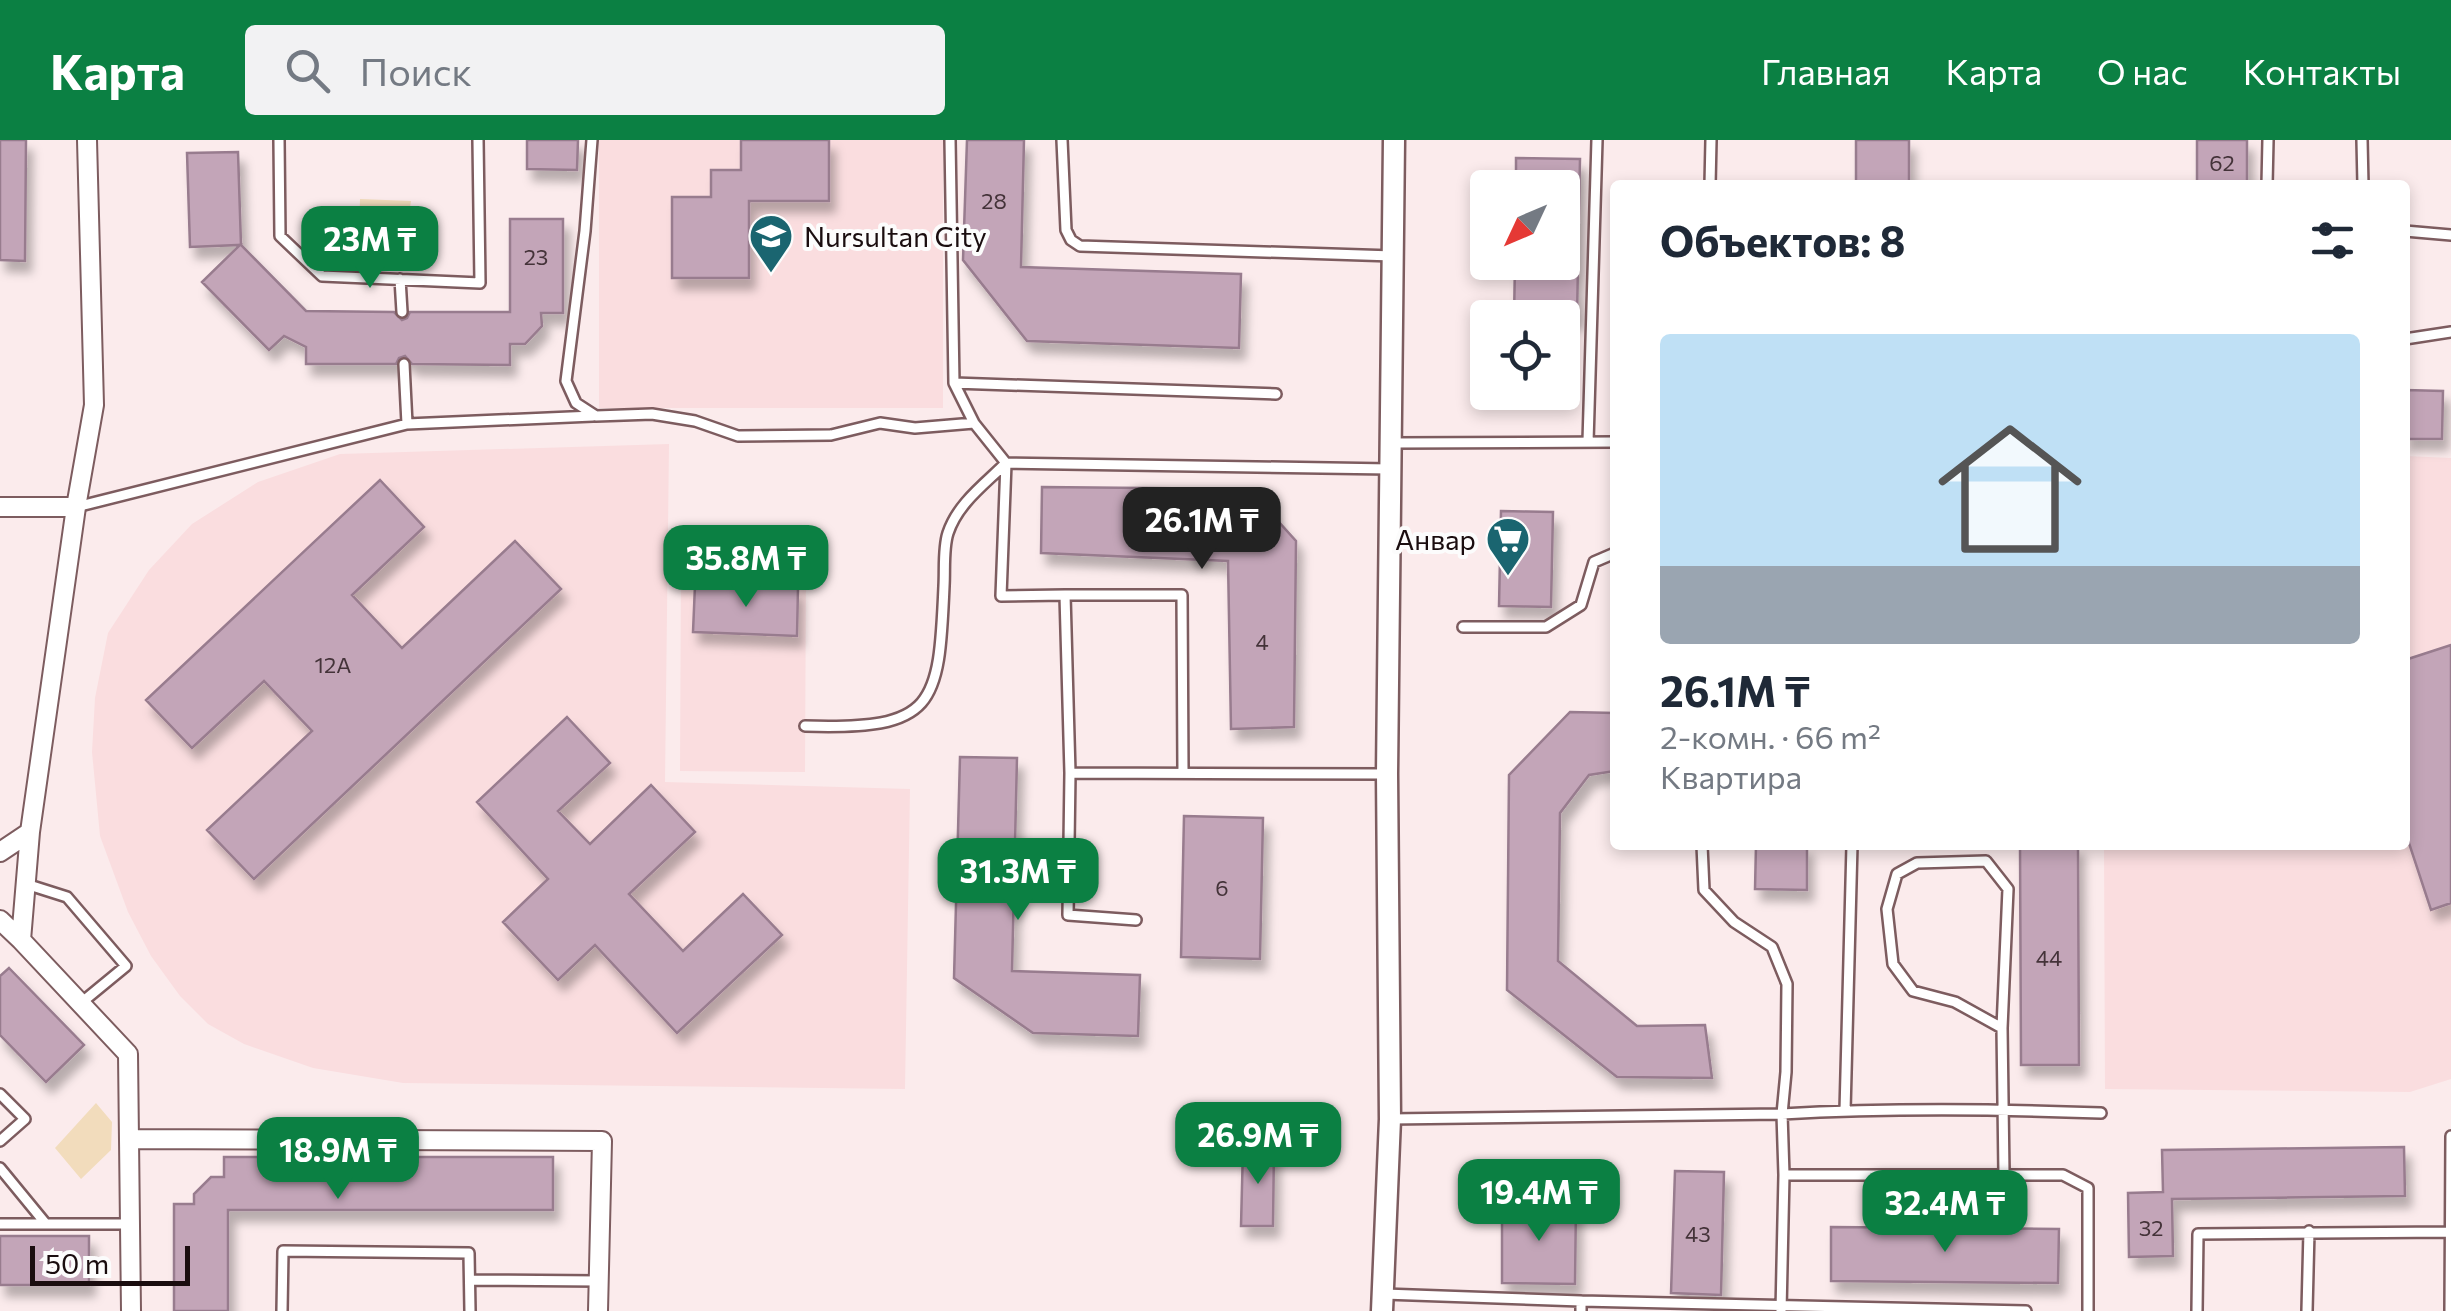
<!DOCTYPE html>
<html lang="ru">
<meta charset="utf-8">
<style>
body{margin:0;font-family:Commissioner,sans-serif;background:#f2f2f3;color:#1f2937;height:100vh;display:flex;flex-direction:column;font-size:38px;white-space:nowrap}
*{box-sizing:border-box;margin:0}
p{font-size:32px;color:#747a83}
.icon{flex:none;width:55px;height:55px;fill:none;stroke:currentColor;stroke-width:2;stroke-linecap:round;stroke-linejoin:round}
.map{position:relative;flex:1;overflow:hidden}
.side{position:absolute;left:1610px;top:40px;width:800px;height:670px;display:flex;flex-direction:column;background:#fff;border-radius:10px;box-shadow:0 5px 15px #0003}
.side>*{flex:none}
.needle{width:65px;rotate:226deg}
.fabs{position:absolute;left:1470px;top:30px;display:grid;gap:20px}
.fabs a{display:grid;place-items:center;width:110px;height:110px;border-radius:10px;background:#fff;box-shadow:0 5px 15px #0003;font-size:50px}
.scale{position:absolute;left:30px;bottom:25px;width:160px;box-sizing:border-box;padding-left:10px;border:5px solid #1a0d0f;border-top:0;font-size:28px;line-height:35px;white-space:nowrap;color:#1a0d0f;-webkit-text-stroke:8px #fcfcfc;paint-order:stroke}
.price{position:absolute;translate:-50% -85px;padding:0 22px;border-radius:20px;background:#0b8043;color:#fff;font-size:32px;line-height:65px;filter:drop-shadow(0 2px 5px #0008)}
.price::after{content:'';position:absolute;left:50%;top:60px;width:30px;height:22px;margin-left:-15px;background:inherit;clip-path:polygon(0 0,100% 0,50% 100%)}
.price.on{background:#222;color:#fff}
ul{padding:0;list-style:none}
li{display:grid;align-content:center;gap:20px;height:530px;padding:0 50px}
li+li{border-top:2px solid #e0e1e3}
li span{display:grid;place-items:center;height:310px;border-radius:10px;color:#555}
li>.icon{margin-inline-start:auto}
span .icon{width:180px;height:180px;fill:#fffc;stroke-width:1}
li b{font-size:42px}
h2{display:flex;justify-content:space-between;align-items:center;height:120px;padding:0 50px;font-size:42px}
header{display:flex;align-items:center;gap:60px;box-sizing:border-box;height:140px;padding:0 50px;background:#0b8043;color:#fff}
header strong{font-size:48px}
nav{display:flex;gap:55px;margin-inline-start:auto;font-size:35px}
.search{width:700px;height:90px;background:#f2f2f3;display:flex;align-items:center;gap:25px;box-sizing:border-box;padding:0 35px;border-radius:10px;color:#747a83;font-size:38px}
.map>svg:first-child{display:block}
.built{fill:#fadddf}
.green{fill:#f2dcbc}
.building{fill:#c3a5b8;stroke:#987b8e;stroke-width:2.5;filter:url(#shadow)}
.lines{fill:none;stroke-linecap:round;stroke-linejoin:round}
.service-casing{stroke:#7d5c5f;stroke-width:14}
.minor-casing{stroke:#7d5c5f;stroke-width:22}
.tertiary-casing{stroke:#7d5c5f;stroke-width:25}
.service{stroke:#fff;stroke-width:9}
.minor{stroke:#fff;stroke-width:18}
.tertiary{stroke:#fff;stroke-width:20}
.labels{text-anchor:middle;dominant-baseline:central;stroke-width:8;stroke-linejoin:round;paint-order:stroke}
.number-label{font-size:22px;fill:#443339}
.poi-label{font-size:28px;fill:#1a0d0f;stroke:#fcfcfc;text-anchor:start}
</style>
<header>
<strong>Карта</strong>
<div class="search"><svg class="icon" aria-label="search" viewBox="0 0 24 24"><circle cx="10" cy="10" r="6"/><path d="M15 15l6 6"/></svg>Поиск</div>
<nav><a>Главная</a><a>Карта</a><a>О нас</a><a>Контакты</a></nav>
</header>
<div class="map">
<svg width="2451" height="1171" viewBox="0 0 2451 1171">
<defs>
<filter id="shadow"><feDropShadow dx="6" dy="11" stdDeviation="5" flood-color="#0004"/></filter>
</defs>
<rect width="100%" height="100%" fill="#fbebec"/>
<path class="built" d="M599,0h344v268h-344z
M669,304l-4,338 245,7 -5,300 -502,-6 -90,-15 -69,-24 -36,-20 -28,-28 -29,-40 -23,-44 -28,-76 -8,-84 3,-54 13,-65 41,-63 43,-46 66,-42 82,-28z
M2405,316l46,2v621l-41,13 -305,-3 -1,-244h301z
M681,429l125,1 -1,202 -125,-1z"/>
<path class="green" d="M360,59l51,2 -5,34 -47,-1z
M96,963l16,19 -1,28 -30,29 -26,-31z"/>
<path class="building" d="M0,0h26l-1,121 -25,-1z
M527,0h51l-1,30 -50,-1z
M741,0h88v61h-80v77h-77v-81h39v-27h30z
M967,0h57l-3,127 220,7 -2,74 -212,-7 -64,-81z
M1856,0h53v45h-53z
M2197,0h50v45h-50z
M238,12l3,93 65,66 88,1 8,8 5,-2 3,-6h100v-93h53v94h-22l1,13 -17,18h-15v21l-98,-1 -7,-8 -6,2 -3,6h-90v-17l-22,-11 -15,14 -67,-68 38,-37 -50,2 -3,-94z
M1516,18l64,1 -3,159h-63l1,-56h47v-74h-46z
M2405,250l38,1 -1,48h-37z
M380,340l44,47 -72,68 50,53 113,-107 46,48 -307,290 -47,-49 105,-99 -48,-50 -72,67 -46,-48z
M1042,347l207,2 47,52 -2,186 -63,2 -3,-168 -187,-8z
M1501,371l52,1 -2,95 -52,-1z
M695,445l103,3 -1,48 -104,-4z
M2451,505v258l-20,7 -26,-79v-171z
M1570,572l45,1v58l-26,4 -29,38 -2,148 79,65 68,-1 7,53 -95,-1 -110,-87 2,-215z
M567,577l43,46 -52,48 32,33 61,-59 44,47 -66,62 54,57 60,-57 39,41 -105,98 -82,-88 -37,35 -55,-58 45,-43 -71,-77z
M960,617l57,1 -5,213 128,4 -2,61 -105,-3 -79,-55z
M1184,676l79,2 -3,141 -79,-2z
M1756,705h51v45l-52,-1z
M2020,705h58l1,220h-58z
M9,828l75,77 -38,37 -46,-47v-59z
M1243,1007l31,1 -1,78h-32z
M2404,1007l1,49 -233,3 1,57 -44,1 -1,-64 35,-1 -1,-42z
M224,1017h329v53h-325v101h-54v-107h20v-10l17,-17h13z
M1675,1031l49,1 -3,123 -50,-2z
M1502,1064h74l-1,80 -73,-1z
M1831,1087l228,2 -1,54 -227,-2z
M0,1096h89v49h-89z"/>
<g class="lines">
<defs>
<path id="service" d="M279,0l1,96 42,40 158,7 -2,-143
M592,0l-7,91 -19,150 10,22 20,13 56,-2 43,7 43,15 93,-1 49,-12 35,5 59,-5
M1062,0l4,90 5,10 9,6 313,10
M2362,0l1,45
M1710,45l1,-45
M2267,45l1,-45
M2405,91l46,4
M400,139l2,33
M2405,199l46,-7
M404,224l3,60
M954,243l322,11
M1588,302l9,-302
M1393,303l222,-1
M76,367l331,-83 186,-8
M1065,455h117l1,176
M1463,487h83l35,-22 13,-43 21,-9
M805,586c130,4 134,-19 139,-140 1,-17 -1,-38 4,-53 10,-30 37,-49 58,-70l-32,-40 -20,-40 -4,-243
M1070,633l317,1
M1702,705l2,45 30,32 38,25 15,37 -1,88 -4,42 2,61 -3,136
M26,744l41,13 59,69 -45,37
M1136,780l-68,-5 2,-142 -5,-178 -64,1 5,-133 384,6
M2002,888l-47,-26 -42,-11 -20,-27 -6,-55 10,-35 20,-11 69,-2 22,28 -6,139 2,146
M0,954l25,25 -25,22
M1845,971l7,-266
M1390,979l392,-5c106,-6 213,-5 319,-1
M0,1028l46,56
M1784,1035h279l25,13v123
M0,1084h129
M470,1140l129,1
M1384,1154l197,7v10
M1581,1161l445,10
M282,1171l1,-60 186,2 1,58
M2197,1171l1,-77 251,-2
M2307,1171l2,-80
M2450,1171l1,-175"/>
<path id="minor" d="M0,367h76l-46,325
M76,367l18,-102 -7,-265
M0,712l30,-20 -9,108 107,114 3,257
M0,780l21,20
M130,999l472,2 -4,170"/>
<path id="tertiary" d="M1382,1171l8,-192 -3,-345 7,-634"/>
</defs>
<use href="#service" class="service-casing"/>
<use href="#minor" class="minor-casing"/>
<use href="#tertiary" class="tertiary-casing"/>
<use href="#service" class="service"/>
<use href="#minor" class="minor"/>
<use href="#tertiary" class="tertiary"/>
</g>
<defs>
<symbol id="school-pin" viewBox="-11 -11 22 30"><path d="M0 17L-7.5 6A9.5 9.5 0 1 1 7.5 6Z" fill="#1a6570" stroke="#fcfcfc"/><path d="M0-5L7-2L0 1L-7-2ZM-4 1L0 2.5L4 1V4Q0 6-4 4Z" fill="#fff"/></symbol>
<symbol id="supermarket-pin" viewBox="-11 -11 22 30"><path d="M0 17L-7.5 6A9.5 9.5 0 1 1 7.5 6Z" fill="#1a6570" stroke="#fcfcfc"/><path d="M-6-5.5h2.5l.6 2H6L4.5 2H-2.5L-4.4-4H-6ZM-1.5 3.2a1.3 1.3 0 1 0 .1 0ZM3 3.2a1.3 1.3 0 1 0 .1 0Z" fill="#fff"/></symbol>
</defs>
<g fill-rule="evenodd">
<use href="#school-pin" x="746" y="71" width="50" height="68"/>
<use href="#supermarket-pin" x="1483" y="374" width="50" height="68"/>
</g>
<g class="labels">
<g class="number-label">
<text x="2222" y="22">62</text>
<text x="994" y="60">28</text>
<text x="536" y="116">23</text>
<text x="1262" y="501">4</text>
<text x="333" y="524">12А</text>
<text x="1222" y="747">6</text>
<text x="2049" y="817">44</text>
<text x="2151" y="1087">32</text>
<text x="1698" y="1093">43</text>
</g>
<g class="poi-label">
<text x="804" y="96">Nursultan City</text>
<text x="1476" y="399" text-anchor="end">Анвар</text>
</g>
</g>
</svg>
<div class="fabs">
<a><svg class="needle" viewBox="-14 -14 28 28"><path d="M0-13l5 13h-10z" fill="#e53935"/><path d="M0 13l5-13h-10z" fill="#747a83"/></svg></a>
<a><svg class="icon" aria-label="locate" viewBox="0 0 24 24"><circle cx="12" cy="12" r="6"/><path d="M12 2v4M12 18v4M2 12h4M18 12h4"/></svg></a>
</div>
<div class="scale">50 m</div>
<b class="price" style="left:370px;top:151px">23M ₸</b>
<b class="price on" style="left:1202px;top:432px">26.1M ₸</b>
<b class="price" style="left:746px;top:470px">35.8M ₸</b>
<b class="price" style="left:1018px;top:783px">31.3M ₸</b>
<b class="price" style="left:1258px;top:1047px">26.9M ₸</b>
<b class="price" style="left:338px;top:1062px">18.9M ₸</b>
<b class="price" style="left:1539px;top:1104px">19.4M ₸</b>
<b class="price" style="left:1945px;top:1115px">32.4M ₸</b>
<section class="side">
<h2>Объектов: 8<svg class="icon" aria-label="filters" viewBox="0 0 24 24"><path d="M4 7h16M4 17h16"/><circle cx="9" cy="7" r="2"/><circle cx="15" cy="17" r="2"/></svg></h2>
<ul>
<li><span style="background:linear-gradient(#bfe0f5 75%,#9aa5b1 0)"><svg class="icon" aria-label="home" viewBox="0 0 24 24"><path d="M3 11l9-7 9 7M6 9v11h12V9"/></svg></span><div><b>26.1M ₸</b><p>2-комн. · 66 m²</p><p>Квартира</p></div></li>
</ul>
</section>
</div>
